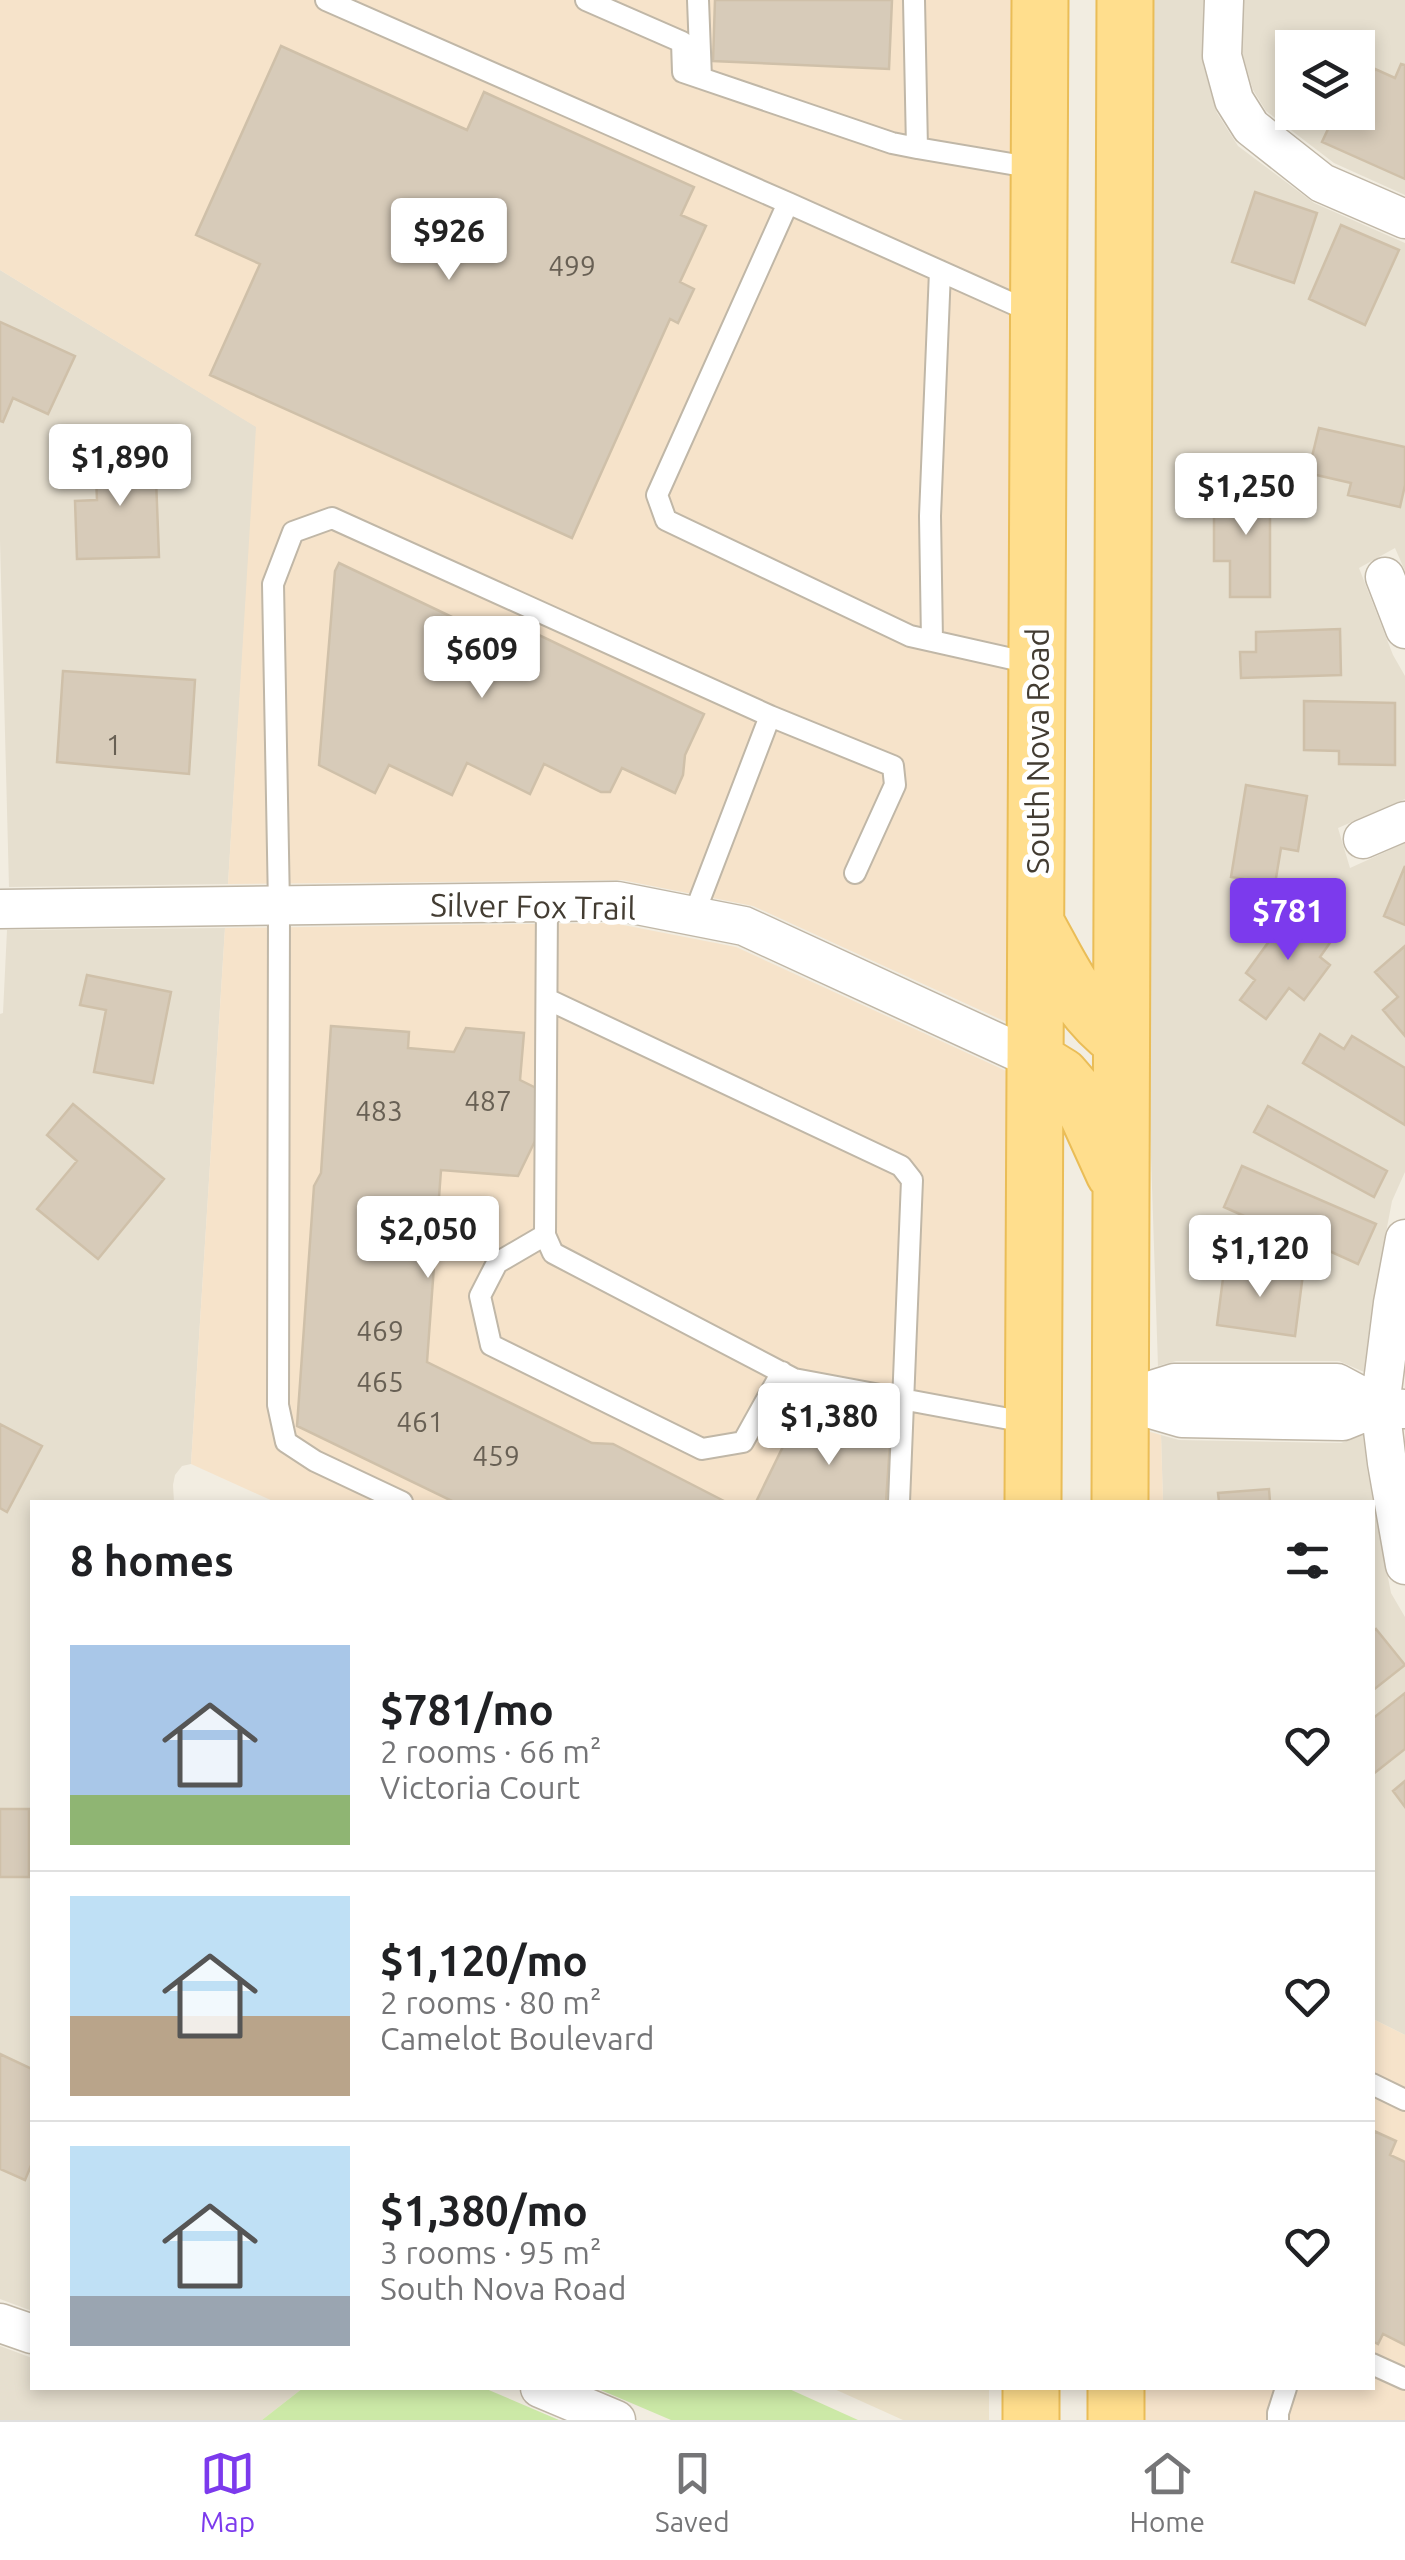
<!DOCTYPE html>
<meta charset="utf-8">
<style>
body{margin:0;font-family:Ubuntu,sans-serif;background:#f2f2f2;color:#202124;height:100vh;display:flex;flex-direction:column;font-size:38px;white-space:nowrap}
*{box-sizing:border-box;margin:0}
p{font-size:32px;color:#757577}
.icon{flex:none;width:55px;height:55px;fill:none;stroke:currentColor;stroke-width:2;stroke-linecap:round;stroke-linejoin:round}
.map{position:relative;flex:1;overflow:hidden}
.sheet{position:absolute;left:30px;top:1500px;width:1345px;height:890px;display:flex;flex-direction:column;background:#fff;border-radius:0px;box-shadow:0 5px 15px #0003}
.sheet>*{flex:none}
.controls{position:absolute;left:1275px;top:30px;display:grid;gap:20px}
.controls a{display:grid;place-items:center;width:100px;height:100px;border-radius:0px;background:#fff;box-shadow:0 5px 15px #0003;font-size:50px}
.price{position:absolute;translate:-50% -85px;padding:0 22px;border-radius:10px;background:#fff;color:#222;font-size:32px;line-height:65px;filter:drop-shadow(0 2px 5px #0008)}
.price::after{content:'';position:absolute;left:50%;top:60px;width:30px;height:22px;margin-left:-15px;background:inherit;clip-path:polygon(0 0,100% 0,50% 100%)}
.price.selected{background:#7c3aed;color:#fff}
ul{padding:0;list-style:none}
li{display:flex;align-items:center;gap:30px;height:250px;padding:0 40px}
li+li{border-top:2px solid #e0e0e0}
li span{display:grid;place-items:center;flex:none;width:280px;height:200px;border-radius:0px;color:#555}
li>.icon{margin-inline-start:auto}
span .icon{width:120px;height:120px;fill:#fffc;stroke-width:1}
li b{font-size:42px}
h2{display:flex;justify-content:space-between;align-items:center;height:120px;padding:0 40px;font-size:42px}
.tab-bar{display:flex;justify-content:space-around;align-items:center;height:140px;border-top:2px solid #e0e0e0;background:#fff;font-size:28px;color:#757577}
.tab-bar a{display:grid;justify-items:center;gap:5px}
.tab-bar .selected{color:#7c3aed}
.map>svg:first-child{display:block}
.residential{fill:#e6dfcf;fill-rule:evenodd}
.commercial{fill:#f6e3ca}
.education{fill:#ece2ca}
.green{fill:#cce9a7}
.building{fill:#d7cbb9;stroke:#cfc0a9;stroke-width:2.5}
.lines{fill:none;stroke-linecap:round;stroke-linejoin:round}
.lane-casing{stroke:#c0b7a7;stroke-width:24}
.street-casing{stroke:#c0b7a7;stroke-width:41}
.primary-casing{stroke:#eabd57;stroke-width:59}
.lane{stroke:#fff;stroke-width:20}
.street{stroke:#fff;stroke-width:38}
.primary{stroke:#ffde8d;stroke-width:55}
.labels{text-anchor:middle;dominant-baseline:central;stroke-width:10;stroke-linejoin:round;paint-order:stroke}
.number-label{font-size:28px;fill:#686054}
.street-label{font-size:32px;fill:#433c32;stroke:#fff}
</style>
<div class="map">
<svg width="1405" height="2420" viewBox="0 0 1405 2420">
<rect width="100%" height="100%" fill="#f2ede1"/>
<path class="residential" d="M1145,0h59l-1,65 14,48 21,33 76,57 91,40v328l-10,-23 -36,20 34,87 12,21v123l-67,29 12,40 55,-25v329l-13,29 -19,100 -9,71 -25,-11h-163l-18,5 -11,-329 2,-3 -2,-2z
M1244,0h161v195l-71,-32 -68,-52 -13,-21 -11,-38zM1292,48h66v64h-66z
M0,270l257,157 -29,457 -219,3 -9,-347z
M225,928l-34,536 -9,2 -7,9 -2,10 1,17h-142v809l-32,-12v-1285l3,-1 4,-83z
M1161,1435l18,5 162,3 22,-8 4,34 24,124 14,24v418l-32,-16 -1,-517h-209z
M0,2346l32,12v30h271l-41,32h-262z"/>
<path class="commercial" d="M0,0h1021l-6,1026 -262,-120 -131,-26 -394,4 28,-457 -256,-157z
M613,923l123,24 279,128 -2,427h-738l-84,-38 34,-536z
M1140,1429l21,6 2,67h-23z
M1373,2019l32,16v385h-268v-32h235z"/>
<path class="education" d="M832,2388h157v32h-86z"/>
<path class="green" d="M303,2388h181l75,32h-297z
M596,2388h191l71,32h-187z"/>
<path class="building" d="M715,0h177l-3,69 -176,-8z
M281,46l186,84 17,-38 210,95 -13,28 25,11 -26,56 14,7 -16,34 -8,-4 -98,219 -362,-163 50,-111 -64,-29z
M1401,64l4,1v114l-83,-37 14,-30 18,3 4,-3v-5l17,-38 20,9z
M1255,192l62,21 -23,70 -62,-21z
M1341,225l58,25 -34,75 -56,-26z
M0,322l75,34 -27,58 -35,-16 -10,24 -3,-1z
M1319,428l86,19v38l-5,22 -52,-12 3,-12 -43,-10z
M155,452l4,105 -82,2 -2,-58 22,-1 -2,-46z
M1270,481v116h-40v-36h-16v-47l12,-1v-31z
M339,563l115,55 62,6 188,90 -19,41 -2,20 -8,18 -53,-25 -12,24h-9l-57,-28 -14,30 -63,-31 -15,32 -63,-30 -14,28 -56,-28 16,-194z
M1340,629l1,46 -100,3 -1,-26h16v-20z
M63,671l132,9 -6,94 -132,-12z
M1304,701l91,2v62l-56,-1v-13l-35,-1z
M1246,785l61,11 -9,55 -17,-3 -6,36 -44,-7z
M1405,866v59l-21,-9z
M1294,907l40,30 -14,20 10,8 -26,35 -15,-12 -23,31 -26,-19 15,-20 -9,-7z
M1405,946v90l-22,-26 15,-13 -23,-25z
M87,975l84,17 -18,91 -59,-11 12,-62 -26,-5z
M331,1026l78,6 -1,16 46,4 12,-24 58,5 -4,47 18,9 -3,52 -17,35 -77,-6 -14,192 165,81 21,1 113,58h-272l-157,-76 17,-240 7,-13z
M1320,1034l24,15 8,-13 53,32v57l-102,-62z
M73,1104l91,75 -66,80 -61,-50 40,-48 -30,-26z
M1268,1106l119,65 -13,26 -120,-65z
M1242,1166l134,58 -18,40 -55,-25 -8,18 -33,-15 7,-15 -45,-20z
M1225,1263l78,11 -8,62 -78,-11z
M0,1424l42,22 -35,66 -7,-4z
M793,1426l72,5 25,12 -4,59h-130z
M1269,1489l1,13h-51l-1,-9z
M1376,1629l29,36 -33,26v-59z
M1405,1693v56l-33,26v-56z
M1405,1781v26l-12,-16z
M0,1809h29v68h-29z
M0,2054l32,15v94l-7,17 -25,-11z
M1374,2131l22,10 -6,14 15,7v183l-22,-11 -5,10 -6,-3z"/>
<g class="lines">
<defs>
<path id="lane" d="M326,0l462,203 -131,292 9,25 244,116 125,28
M586,0l96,42 1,30 209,71 25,5
M698,0l3,78
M914,0l3,148 118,20
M788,203l248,111
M932,641l-2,-125 10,-245
M770,716l123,50 2,19 -40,88
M547,903l-2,332 8,18 241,126 237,44
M547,999l354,167 11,14 -13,322
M545,1235l-48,28 -17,33 11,49 211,104 41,-7 39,-70
M402,1502l-87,-41 -29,-19 -8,-37 1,-499 -6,-322 20,-52 39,-14 438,198 -77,201
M1372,2084l33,16
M1372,2364l33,15
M1278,2420v-7l8,-25"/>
<path id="street" d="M1224,0l-2,56 12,44 17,27 71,56 83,36
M1385,577l20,52
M1363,839l42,-18
M0,909l617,-8 127,25 291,134
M1405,1239l-12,64 -13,103 7,57 18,102
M1120,1400l54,-17h163l43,23 23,3
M1120,1400l62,18 161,3 37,-15
M0,2323l32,11
M540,2388l76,32"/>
<path id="primary" d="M1037,925c25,45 42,85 84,116
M1035,1060l26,16 19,22 34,75
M1033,1502l7,-1502
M1120,1502l5,-1502
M1031,2420v-32
M1116,2420v-32"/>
</defs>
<use href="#lane" class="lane-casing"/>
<use href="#street" class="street-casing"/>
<use href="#primary" class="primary-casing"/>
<use href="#lane" class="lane"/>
<use href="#street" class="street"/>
<use href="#primary" class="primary"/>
</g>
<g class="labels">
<g class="number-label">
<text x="572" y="265">499</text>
<text x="114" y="744">1</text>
<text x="488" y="1100">487</text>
<text x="379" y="1110">483</text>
<text x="380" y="1330">469</text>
<text x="380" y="1381">465</text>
<text x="420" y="1421">461</text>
<text x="496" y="1455">459</text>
</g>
<g class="street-label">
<text transform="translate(1037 751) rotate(-90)">South Nova Road</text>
<text transform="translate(533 906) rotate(1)">Silver Fox Trail</text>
</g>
</g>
</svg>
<div class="controls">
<a><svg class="icon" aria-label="layers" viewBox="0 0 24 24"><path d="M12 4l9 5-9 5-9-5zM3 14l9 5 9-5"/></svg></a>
</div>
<b class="price" style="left:449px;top:283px">$926</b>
<b class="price" style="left:120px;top:509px">$1,890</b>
<b class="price" style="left:1246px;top:538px">$1,250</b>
<b class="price" style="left:482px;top:701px">$609</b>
<b class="price selected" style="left:1288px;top:963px">$781</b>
<b class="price" style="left:428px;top:1281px">$2,050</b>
<b class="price" style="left:1260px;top:1300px">$1,120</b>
<b class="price" style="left:829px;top:1468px">$1,380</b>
<section class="sheet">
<h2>8 homes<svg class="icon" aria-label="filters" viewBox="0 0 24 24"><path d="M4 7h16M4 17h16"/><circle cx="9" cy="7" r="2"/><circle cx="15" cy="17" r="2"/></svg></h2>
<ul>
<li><span style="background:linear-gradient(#a9c7e8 75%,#8fb573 0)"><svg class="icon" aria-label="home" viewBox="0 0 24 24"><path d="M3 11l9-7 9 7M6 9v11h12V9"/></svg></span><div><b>$781/mo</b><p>2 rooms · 66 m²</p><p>Victoria Court</p></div><svg class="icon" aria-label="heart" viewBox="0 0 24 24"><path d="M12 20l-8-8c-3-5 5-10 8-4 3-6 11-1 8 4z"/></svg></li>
<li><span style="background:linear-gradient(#bfe0f5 60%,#b9a48a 0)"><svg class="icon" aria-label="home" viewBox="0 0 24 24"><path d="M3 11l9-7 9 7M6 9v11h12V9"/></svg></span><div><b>$1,120/mo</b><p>2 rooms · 80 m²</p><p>Camelot Boulevard</p></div><svg class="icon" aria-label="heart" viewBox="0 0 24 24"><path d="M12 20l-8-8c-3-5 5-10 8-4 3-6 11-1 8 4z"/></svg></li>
<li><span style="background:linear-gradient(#bfe0f5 75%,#9aa5b1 0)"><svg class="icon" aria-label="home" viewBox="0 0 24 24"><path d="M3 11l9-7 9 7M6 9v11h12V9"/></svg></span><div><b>$1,380/mo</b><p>3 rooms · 95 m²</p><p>South Nova Road</p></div><svg class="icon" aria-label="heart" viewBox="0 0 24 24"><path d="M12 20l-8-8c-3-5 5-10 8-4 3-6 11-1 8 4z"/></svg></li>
</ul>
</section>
</div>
<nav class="tab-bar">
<a class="selected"><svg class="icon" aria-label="map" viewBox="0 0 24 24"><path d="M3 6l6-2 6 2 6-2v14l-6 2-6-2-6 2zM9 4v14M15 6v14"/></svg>Map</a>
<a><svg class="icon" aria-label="saved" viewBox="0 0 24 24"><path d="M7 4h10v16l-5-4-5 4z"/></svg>Saved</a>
<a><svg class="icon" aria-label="home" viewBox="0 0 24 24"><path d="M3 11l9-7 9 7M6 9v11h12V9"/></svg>Home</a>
</nav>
